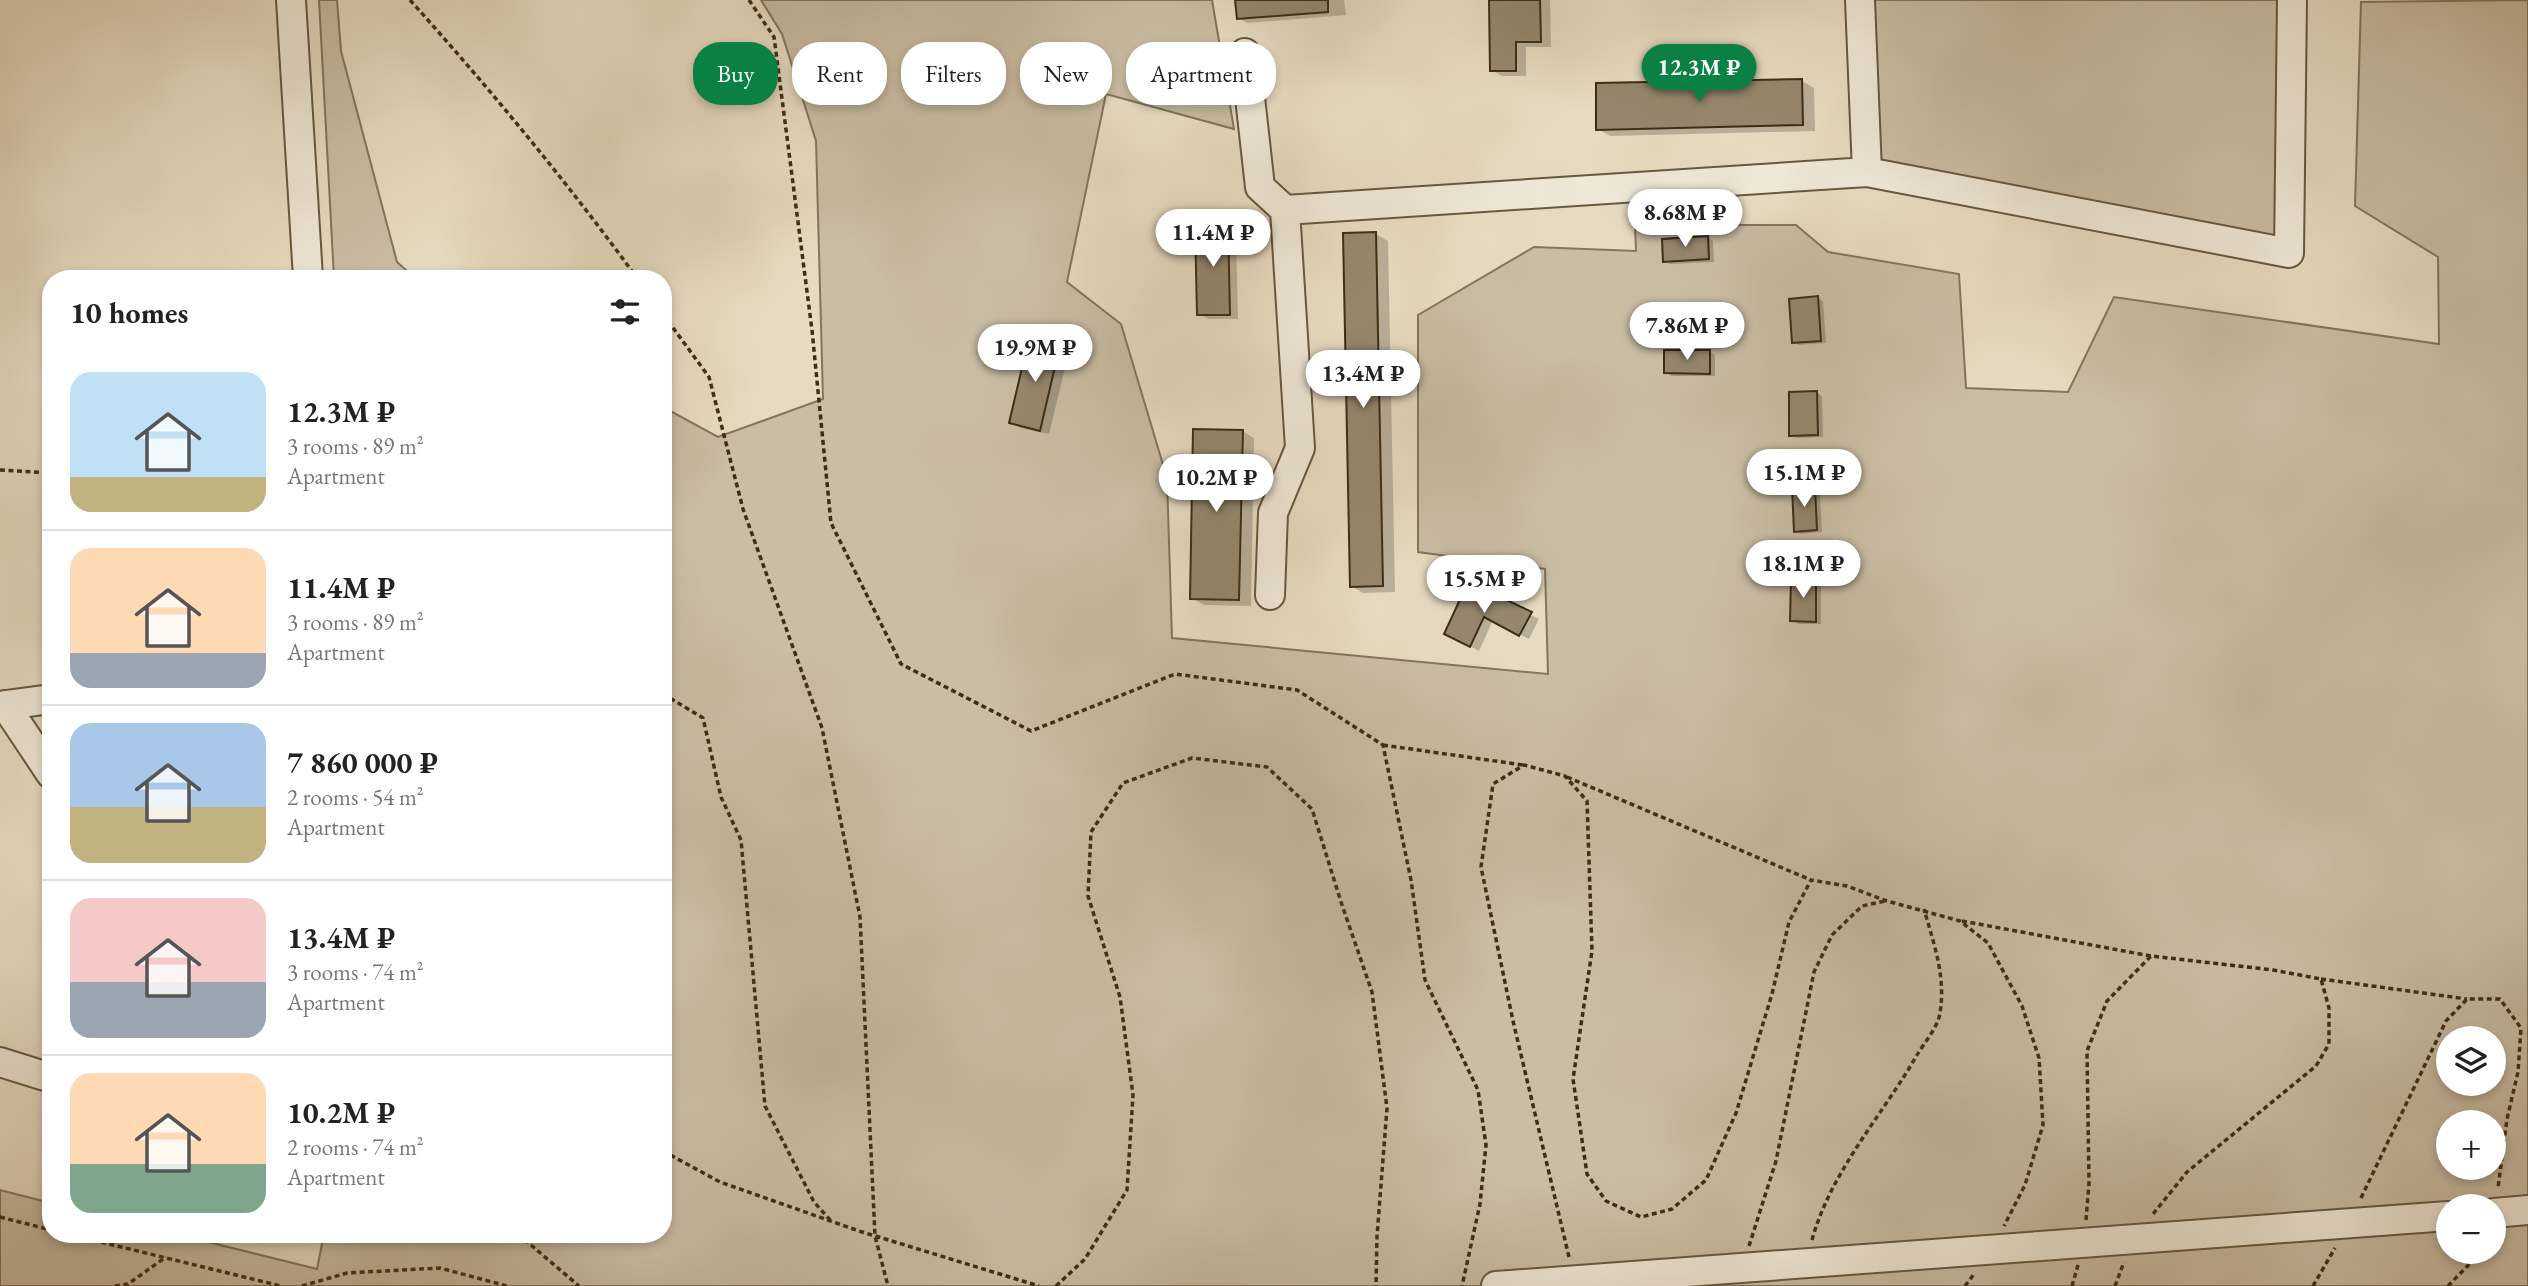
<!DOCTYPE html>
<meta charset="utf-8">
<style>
body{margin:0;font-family:"EB Garamond",serif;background:#f2f2f2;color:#222;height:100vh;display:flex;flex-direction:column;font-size:26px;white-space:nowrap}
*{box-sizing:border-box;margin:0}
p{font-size:23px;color:#767676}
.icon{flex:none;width:38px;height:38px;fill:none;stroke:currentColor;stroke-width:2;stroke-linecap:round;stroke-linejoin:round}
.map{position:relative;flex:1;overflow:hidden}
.drawer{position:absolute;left:42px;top:270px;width:630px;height:973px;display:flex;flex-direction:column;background:#fff;border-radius:28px;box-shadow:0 4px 10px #0003}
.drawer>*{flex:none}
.top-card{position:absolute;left:693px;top:42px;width:665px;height:63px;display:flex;gap:14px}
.buttons{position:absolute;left:2436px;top:1026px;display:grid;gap:14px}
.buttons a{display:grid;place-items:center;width:70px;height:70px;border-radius:50%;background:#fff;box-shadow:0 4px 10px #0003;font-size:35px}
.price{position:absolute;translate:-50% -60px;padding:0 16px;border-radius:24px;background:#fff;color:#222;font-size:23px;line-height:46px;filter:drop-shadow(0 2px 4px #0008)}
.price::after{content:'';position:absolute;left:50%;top:42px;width:21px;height:16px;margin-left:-10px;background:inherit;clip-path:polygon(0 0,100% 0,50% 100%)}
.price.selected{background:#0b8043;color:#fff}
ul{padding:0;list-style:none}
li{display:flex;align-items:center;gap:21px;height:175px;padding:0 28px}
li+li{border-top:2px solid #e0e0e0}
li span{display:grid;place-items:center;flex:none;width:196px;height:140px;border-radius:21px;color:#555}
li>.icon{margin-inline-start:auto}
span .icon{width:84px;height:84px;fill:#fffc;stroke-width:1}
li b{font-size:30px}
h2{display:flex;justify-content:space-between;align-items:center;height:84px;padding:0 28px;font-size:30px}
.pill{padding:0 24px;border-radius:28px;background:#fff;box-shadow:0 4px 10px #0003;font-size:24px;line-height:63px}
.pill.selected{background:#0b8043;color:#fff}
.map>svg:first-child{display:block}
.green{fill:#c9bda4;stroke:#84755c;stroke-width:2;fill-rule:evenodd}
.shadow{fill:#0003}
.building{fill:#95876e;stroke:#3e2d14;stroke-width:2}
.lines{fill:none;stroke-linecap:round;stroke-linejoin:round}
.minor-casing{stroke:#68583f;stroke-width:32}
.path{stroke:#3e2d14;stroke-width:3.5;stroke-dasharray:5 3.5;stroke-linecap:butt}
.minor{stroke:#efe8d7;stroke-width:28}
</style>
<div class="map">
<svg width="2528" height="1286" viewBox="0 0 2528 1286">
<rect width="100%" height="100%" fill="#e6dbc1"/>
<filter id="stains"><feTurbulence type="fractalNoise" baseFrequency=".00286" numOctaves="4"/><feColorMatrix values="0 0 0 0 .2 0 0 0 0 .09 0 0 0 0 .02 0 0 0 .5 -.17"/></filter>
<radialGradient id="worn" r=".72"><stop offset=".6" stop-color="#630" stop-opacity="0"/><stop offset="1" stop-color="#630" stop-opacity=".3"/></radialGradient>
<path class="green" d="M319,0h18l4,51 56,211 18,16h-81z
M761,0h451l22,129 -128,-35 -39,188 54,42 46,154 5,160 376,36 -3,-105 -127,-17v-237l116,-68 102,4 -1,-26h161l32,27 131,22 7,114 102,4 46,-95 325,47 -1,-87 -83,-51 6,-204 167,-2v1286h-2528v-96l51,13v31h125l141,35 7,-35h339v-827l55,30 105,-38 -7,-258 -34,-107zM2448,1038h46v45h-46zM2448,1122h46v45h-46zM2448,1206h46v45h-46z
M1862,0h432l-5,253 -422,-81z"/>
<path class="shadow" d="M1237,0h107l2,15 -99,8 -9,-5z
M1491,0h59l1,47h-25v29h-24l-11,-6z
M1802,81l12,7 1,43 -205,5 -12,-7z
M1228,225l8,5 2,89h-30l-9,-5z
M1376,234l12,7 7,351 -32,1 -12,-7z
M1708,238l5,3 1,21 -44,2 -6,-3z
M1817,298l6,3 3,42 -27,2 -5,-3z
M1030,340l30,7 9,5 -20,82 -29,-6 -9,-6z
M1710,352l5,3v21h-44l-6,-4z
M1817,393l5,3 1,41 -26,1 -6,-3z
M1242,431l12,7 -3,168 -47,-1 -12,-7z
M1815,489l5,3 2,40 -21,2 -6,-3z
M1816,579l5,3v42h-23l-6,-4z
M1469,585l70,34 -10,20 -36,-19 -14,31 -32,-18z"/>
<path class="building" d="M1235,0h93v12l-91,7z
M1489,0h51l1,42h-25v29h-26z
M1802,79l1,46 -207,5v-47z
M1228,223l2,92h-33l-2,-91z
M1376,232l7,354 -33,1 -7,-354z
M1708,236l1,23 -46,3 -1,-23z
M1818,296l3,45 -29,2 -3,-44z
M1029,338l31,7 -20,86 -31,-8z
M1664,350h46v24l-46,-1z
M1817,391l1,44 -29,1v-44z
M1193,429l50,1 -4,170 -49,-1z
M1792,486l23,1 2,43 -23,2z
M1816,577v45l-26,-1 1,-42z
M1468,582l64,30 -13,24 -35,-19 -14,30 -26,-13z"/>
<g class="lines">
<defs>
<path id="minor" d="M291,0l17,278
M1860,0l7,172 422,81 3,-253
M1245,53l15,134 25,23
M1270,595l3,-82 27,-65 -15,-238 582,-38
M5,705l46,69
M0,706l51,-7
M0,1062l51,16
M2494,1213l34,-3
M1496,1286l952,-70"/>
</defs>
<use href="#minor" class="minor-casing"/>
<path class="path" d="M410,0c80,89 157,182 227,278
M749,0l25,37 38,293 19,193 70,141 130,67 144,-57 122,16 86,55 28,135 14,100 53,110 8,55 -6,59 -18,82
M663,314l46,63 34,132 79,219 38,189 15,319 13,50
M0,470l51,3
M663,694l40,24 18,79 20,43 24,266 49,96 17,19
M1383,745l140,20
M1567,777l244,103
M1962,921l189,35
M2321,979l146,20
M663,1151l57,31 139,49 180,55
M2361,1198l85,-177 21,-22h33l21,29 -3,44 -11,47 -9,69
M0,1217l51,13
M2086,1220l3,-37 -2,-132 20,-50 44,-45 122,14 48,9 8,29v36l-13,22 -129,106 -34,42
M68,1234l213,52
M518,1234l61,52
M1812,1240c19,-69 70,-124 105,-185 7,-12 21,-28 23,-42 6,-37 -6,-68 -16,-104
M1749,1246l27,-85 38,-189 18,-37 30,-29 23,-5
M1569,1257l-56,-236 -32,-154 12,-83 31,-19 41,11 22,25 5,150 -19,128 14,95 19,27 35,16 31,-8 34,-29 30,-67 36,-119 17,-72 22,-42 36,6 40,15 73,20 28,22 34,63 17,52 4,67 -18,60 -21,41
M115,1286l13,-2 38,-27
M302,1286l45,-13 93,-5 67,18
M1056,1286l29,-27 42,-69 6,-95 -13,-98 -32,-101 3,-64 32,-49 69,-25 75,9 45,42 29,93 31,90 15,116 -10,128 -1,50
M1965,1286l9,-12
M2072,1286l6,-21
M2115,1286l9,-24
M2313,1286l22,-38
M2448,1286l34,-35"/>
<use href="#minor" class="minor"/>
</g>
<rect width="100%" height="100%" filter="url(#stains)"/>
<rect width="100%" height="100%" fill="url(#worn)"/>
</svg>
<div class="buttons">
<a><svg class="icon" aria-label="layers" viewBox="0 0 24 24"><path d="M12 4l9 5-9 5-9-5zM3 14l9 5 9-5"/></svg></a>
<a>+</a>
<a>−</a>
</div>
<b class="price selected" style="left:1699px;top:104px">12.3M ₽</b>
<b class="price" style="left:1685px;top:249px">8.68M ₽</b>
<b class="price" style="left:1213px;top:269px">11.4M ₽</b>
<b class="price" style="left:1687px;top:362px">7.86M ₽</b>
<b class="price" style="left:1035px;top:384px">19.9M ₽</b>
<b class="price" style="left:1363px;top:410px">13.4M ₽</b>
<b class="price" style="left:1804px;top:509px">15.1M ₽</b>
<b class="price" style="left:1216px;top:514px">10.2M ₽</b>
<b class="price" style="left:1803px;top:600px">18.1M ₽</b>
<b class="price" style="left:1484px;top:615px">15.5M ₽</b>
<div class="top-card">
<a class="pill selected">Buy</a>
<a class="pill">Rent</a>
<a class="pill">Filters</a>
<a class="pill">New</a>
<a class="pill">Apartment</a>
</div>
<section class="drawer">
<h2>10 homes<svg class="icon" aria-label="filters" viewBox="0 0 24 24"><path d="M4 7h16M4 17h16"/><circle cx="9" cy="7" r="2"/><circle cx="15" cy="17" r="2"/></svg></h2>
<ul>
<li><span style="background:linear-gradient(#bfe0f5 75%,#c2b280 0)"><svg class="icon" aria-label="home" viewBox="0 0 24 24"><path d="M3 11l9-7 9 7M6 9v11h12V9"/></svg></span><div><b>12.3M ₽</b><p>3 rooms · 89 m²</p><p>Apartment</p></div></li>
<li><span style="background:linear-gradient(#ffd9b3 75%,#9aa5b1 0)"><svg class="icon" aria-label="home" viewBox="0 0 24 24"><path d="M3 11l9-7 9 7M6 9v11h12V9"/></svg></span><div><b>11.4M ₽</b><p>3 rooms · 89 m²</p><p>Apartment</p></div></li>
<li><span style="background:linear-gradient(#a9c7e8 60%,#c2b280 0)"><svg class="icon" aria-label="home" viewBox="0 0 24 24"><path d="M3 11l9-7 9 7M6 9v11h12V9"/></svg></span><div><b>7 860 000 ₽</b><p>2 rooms · 54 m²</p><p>Apartment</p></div></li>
<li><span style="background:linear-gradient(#f6c9c9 60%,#9aa5b1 0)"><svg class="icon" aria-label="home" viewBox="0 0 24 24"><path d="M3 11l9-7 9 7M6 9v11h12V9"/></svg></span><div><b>13.4M ₽</b><p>3 rooms · 74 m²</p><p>Apartment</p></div></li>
<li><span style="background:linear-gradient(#ffd9b3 65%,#7fa58c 0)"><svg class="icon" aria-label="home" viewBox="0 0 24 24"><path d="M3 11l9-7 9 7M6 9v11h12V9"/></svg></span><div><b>10.2M ₽</b><p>2 rooms · 74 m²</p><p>Apartment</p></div></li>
</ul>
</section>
</div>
